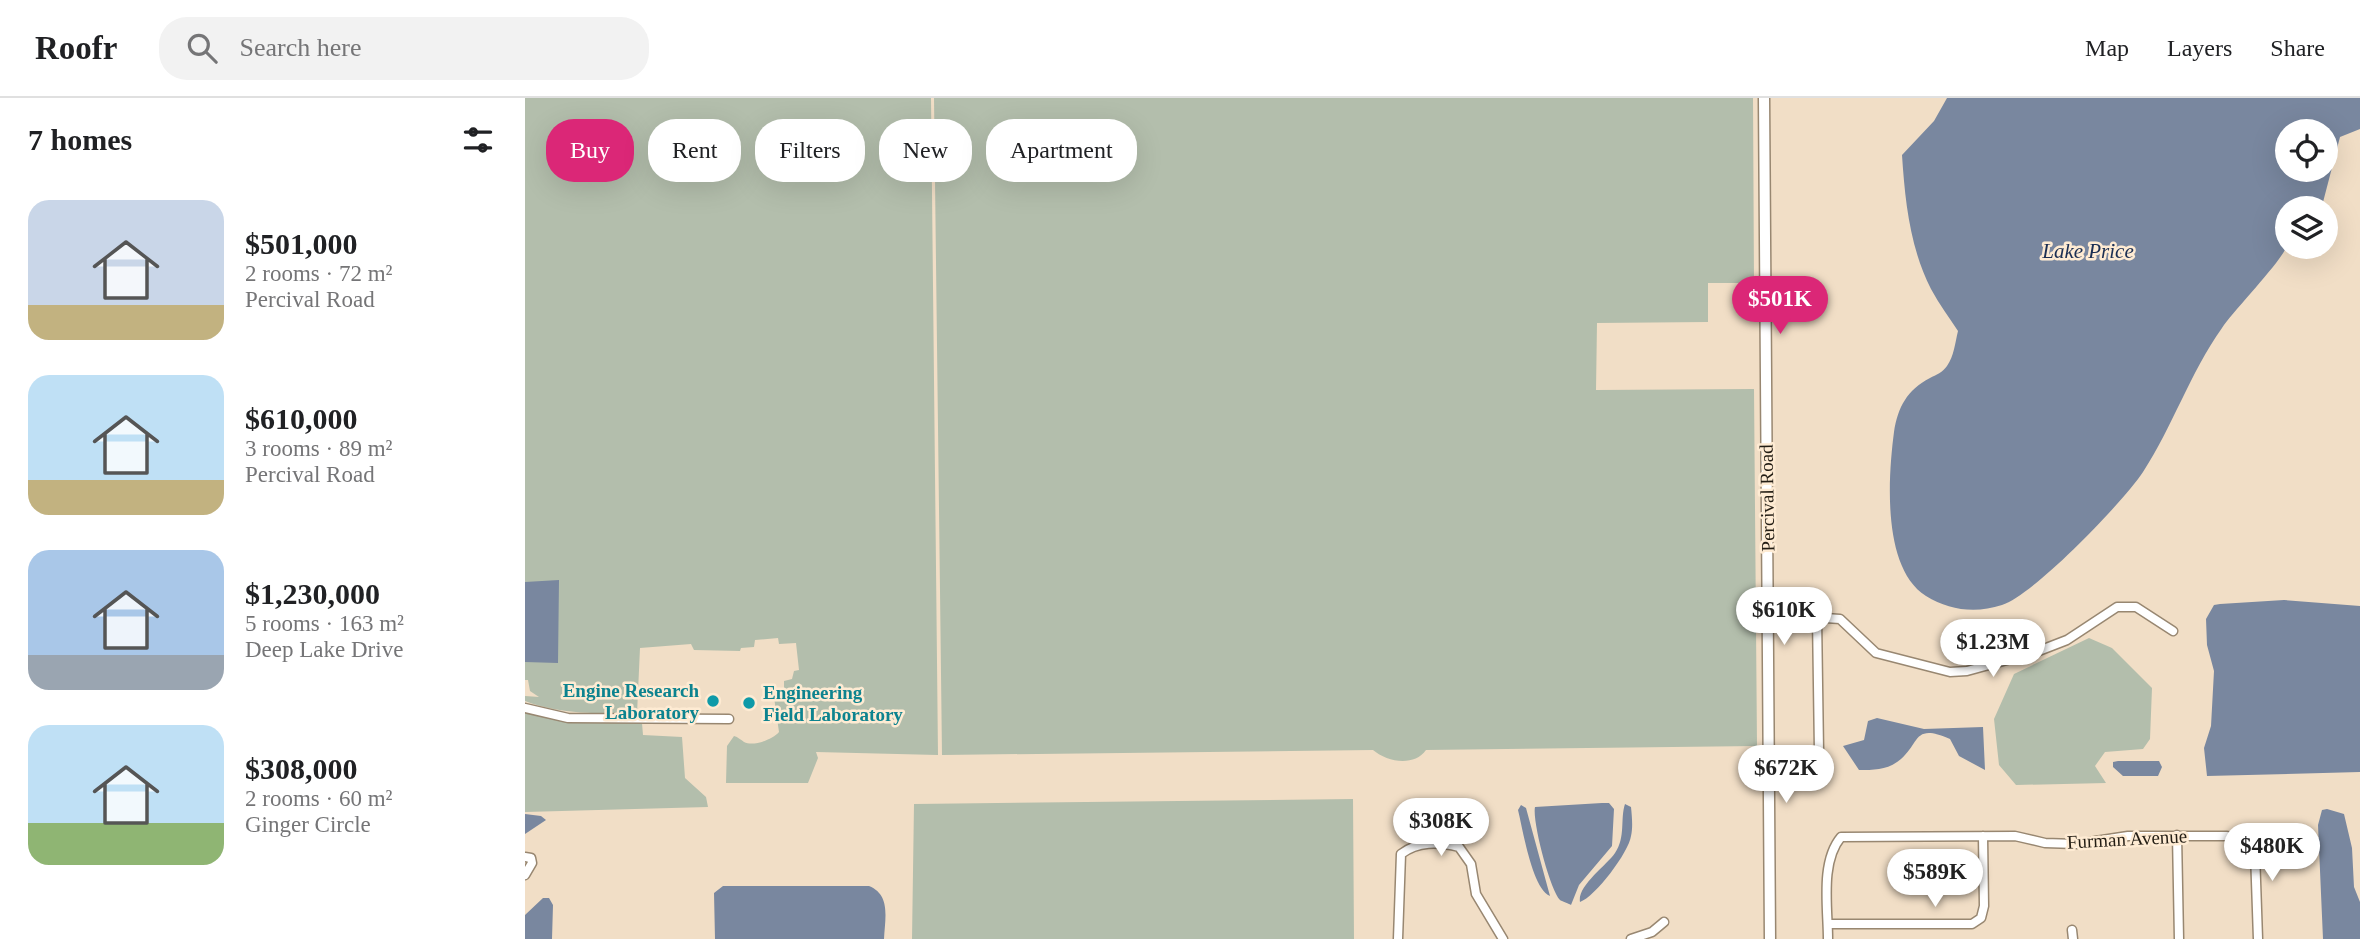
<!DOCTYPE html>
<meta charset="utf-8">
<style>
body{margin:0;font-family:Georgia,serif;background:#f2f2f2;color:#202124;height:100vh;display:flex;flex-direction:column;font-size:26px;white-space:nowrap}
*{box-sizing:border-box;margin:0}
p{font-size:23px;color:#757577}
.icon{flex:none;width:38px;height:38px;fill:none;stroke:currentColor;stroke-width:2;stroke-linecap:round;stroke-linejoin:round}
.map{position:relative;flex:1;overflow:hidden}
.panel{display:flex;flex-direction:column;background:#fff;width:525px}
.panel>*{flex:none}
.top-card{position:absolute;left:21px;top:21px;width:665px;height:63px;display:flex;gap:14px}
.controls{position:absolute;left:1750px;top:21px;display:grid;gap:14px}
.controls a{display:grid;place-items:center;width:63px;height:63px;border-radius:50%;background:#fff;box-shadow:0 7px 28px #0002;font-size:35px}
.price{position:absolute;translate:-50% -60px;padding:0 16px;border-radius:24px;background:#fff;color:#222;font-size:23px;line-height:46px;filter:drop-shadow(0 2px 4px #0008)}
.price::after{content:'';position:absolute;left:50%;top:42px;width:21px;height:16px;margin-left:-10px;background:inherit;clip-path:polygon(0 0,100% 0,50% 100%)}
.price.selected{background:#db2777;color:#fff}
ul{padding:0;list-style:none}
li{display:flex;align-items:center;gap:21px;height:175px;padding:0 28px}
li span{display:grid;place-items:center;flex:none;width:196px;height:140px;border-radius:21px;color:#555}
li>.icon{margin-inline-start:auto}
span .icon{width:84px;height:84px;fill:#fffc;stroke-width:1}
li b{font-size:30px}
h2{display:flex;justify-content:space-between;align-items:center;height:84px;padding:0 28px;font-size:30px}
.chip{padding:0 24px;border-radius:28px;background:#fff;box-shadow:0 7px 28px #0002;font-size:24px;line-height:63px}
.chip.selected{background:#db2777;color:#fff}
header{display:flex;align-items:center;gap:42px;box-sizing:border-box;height:98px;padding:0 35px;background:#fff;border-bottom:2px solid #e0e0e0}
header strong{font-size:33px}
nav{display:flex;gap:38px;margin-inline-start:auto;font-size:24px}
.search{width:490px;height:63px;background:#f2f2f2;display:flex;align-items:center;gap:18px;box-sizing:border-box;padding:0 24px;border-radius:28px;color:#757577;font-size:26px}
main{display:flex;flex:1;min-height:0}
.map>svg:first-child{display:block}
.green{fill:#b3beac}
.water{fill:#79879f;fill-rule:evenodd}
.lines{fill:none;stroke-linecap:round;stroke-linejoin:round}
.minor-casing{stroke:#988771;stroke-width:11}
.tertiary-casing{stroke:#988771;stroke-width:13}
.minor{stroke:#fff;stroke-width:8}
.tertiary{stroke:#fff;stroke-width:10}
.culture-dot{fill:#0f9aa8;stroke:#feebd3;stroke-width:2.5}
.labels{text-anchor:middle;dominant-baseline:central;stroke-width:5;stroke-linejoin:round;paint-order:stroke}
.street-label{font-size:19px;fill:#231d14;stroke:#feebd3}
.culture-label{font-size:19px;font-weight:bold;fill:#0d838f;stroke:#feebd3;text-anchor:end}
.water-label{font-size:21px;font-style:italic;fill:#1b2f53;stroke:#feebd3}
</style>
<header>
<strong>Roofr</strong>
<div class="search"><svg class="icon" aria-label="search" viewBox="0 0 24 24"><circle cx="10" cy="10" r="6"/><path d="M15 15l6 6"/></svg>Search here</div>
<nav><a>Map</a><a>Layers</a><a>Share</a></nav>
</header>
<main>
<section class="panel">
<h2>7 homes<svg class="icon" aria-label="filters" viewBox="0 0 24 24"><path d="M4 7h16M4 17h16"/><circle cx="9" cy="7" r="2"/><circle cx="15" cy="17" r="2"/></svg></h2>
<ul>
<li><span style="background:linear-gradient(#c9d6e8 75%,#c2b280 0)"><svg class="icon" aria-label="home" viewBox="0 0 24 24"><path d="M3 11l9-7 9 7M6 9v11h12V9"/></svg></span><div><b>$501,000</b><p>2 rooms · 72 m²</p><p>Percival Road</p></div></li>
<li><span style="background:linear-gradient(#bfe0f5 75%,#c2b280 0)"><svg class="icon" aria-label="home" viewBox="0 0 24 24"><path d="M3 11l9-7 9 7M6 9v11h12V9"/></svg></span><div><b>$610,000</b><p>3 rooms · 89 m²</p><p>Percival Road</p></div></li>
<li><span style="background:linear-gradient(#a9c7e8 75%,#9aa5b1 0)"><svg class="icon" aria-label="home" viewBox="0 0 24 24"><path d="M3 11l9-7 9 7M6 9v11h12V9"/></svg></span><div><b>$1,230,000</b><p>5 rooms · 163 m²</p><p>Deep Lake Drive</p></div></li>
<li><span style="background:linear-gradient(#bfe0f5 70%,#8fb573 0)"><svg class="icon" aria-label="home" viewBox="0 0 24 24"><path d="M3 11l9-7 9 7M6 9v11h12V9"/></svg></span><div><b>$308,000</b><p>2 rooms · 60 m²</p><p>Ginger Circle</p></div></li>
</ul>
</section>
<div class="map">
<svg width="1835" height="841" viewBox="0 0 1835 841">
<rect width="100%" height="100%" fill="#f1dec6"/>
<path class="green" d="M0,0h406l7,657 -122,-3 2,6 -10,25h-82l1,-37 7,-10c4,1 7,4 10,6 10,5 29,-3 35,-10l-5,-35 4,-7 6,-2v-7l8,-2 2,-8 5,-1 -3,-27 -17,1 -1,-6 -23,2 -1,7 -13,1 -1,3 -46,-1 -3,-6 -51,4 -3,66c-37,-1 -76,1 -112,-13v-5l14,1 -9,-6 -2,-11h-3z
M409,0h819l1,185h-46v39l-111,1 -1,67 158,-1 3,357 -331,4c-12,17 -39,12 -53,0l-431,5z
M1564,540l23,10 40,40 -2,51 -7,10 -38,3 -10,14 11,17 -90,2 -17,-20 -5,-46 20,-45z
M0,615l61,10h56l1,12 39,2 3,41 21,19 2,10 -183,5z
M828,701l1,140h-442l2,-135z"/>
<path class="water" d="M1422,0h413v31l-20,8 -18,69 -2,2h-33c0,11 3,27 0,37 -3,14 -54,66 -65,83 -32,45 -49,98 -79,144 -20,30 -108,122 -141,133 -27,9 -53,5 -76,-9 -44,-28 -38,-118 -32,-164 4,-25 13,-42 36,-54 6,-3 13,-6 17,-12 7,-10 8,-23 11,-35 -9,-14 -19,-27 -27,-42 -21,-41 -26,-88 -29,-134l32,-34zM1762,33h39v39h-39z
M34,482l-1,83 -33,-1v-80z
M1759,502l76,6v166l-153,4 -3,-28 7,-22 3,-55 -7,-26 -1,-26 8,-14 6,-1z
M1352,620l47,11 59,-2 2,43 -26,-14 -9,-17c-37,-16 -30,4 -49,20 -13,11 -26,11 -42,11l-16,-24 21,-6 4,-19z
M1634,663l3,6 -4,9h-35l-10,-9v-5l5,-1z
M1077,705h7l5,6 -2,37 -33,39 -8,20c-1,-1 -10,-4 -11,-5 -10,-10 -28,-79 -25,-93z
M1100,706l6,3c1,10 2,20 0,29 -2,16 -36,61 -51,66 -3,-16 26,-36 35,-49 11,-16 5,-34 10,-49z
M996,707l5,3 24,88c-18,-8 -27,-66 -32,-86z
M1802,711l17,5 8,34 2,39 6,15v37h-37l-5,-114 4,-15z
M0,716l16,2 5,4 -21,14z
M198,788h146c22,9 16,32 15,53h-169l-1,-46z
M18,800h6l4,7 -1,34h-27v-24z"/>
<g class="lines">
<defs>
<path id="minor" d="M1243,516l72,5 36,34 74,19 17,-1 69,-19 31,-12 50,-33h19l37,24
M1292,519l2,135
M1243,524l39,-4
M0,610l43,10 161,1
M1652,737l2,104
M0,759l6,1 1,5 -7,12
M1303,826h144l9,-6 3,-12 -1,-70
M1547,832l1,9
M873,841l3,-85c17,-13 37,-12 58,-7l12,17 5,30 27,45
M1106,841l21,-7 12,-10
M1303,841c0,-31 -8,-77 13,-102l174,-1 30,7 31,1 52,-8h99l18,5 10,11 3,87"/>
<path id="tertiary" d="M1239,0l6,841"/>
</defs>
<use href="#minor" class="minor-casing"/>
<use href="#tertiary" class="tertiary-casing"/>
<use href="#minor" class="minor"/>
<use href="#tertiary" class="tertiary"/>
</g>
<g class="culture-dot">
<circle cx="188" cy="603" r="7"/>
<circle cx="224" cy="605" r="7"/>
</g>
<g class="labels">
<g class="street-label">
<text transform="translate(1242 400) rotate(-91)">Percival Road</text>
<text transform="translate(1602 741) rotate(-3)">Furman Avenue</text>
</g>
<g class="culture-label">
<text x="174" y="592">Engine Research<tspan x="174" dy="22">Laboratory</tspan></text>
<text x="238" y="594" text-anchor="start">Engineering<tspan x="238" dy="22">Field Laboratory</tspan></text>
</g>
<g class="water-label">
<text x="1563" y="153">Lake Price</text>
</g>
</g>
</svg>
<div class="controls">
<a><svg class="icon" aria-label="locate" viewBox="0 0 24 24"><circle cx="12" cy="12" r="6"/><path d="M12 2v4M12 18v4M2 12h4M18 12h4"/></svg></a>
<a><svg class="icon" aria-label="layers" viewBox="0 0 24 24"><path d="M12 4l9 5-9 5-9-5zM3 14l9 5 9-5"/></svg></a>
</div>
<b class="price selected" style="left:1255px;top:238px">$501K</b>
<b class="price" style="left:1259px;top:549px">$610K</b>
<b class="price" style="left:1468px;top:581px">$1.23M</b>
<b class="price" style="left:1261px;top:707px">$672K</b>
<b class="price" style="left:916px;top:760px">$308K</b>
<b class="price" style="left:1747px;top:785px">$480K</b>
<b class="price" style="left:1410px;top:811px">$589K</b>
<div class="top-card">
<a class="chip selected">Buy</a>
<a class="chip">Rent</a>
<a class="chip">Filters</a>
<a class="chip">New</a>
<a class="chip">Apartment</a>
</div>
</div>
</main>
